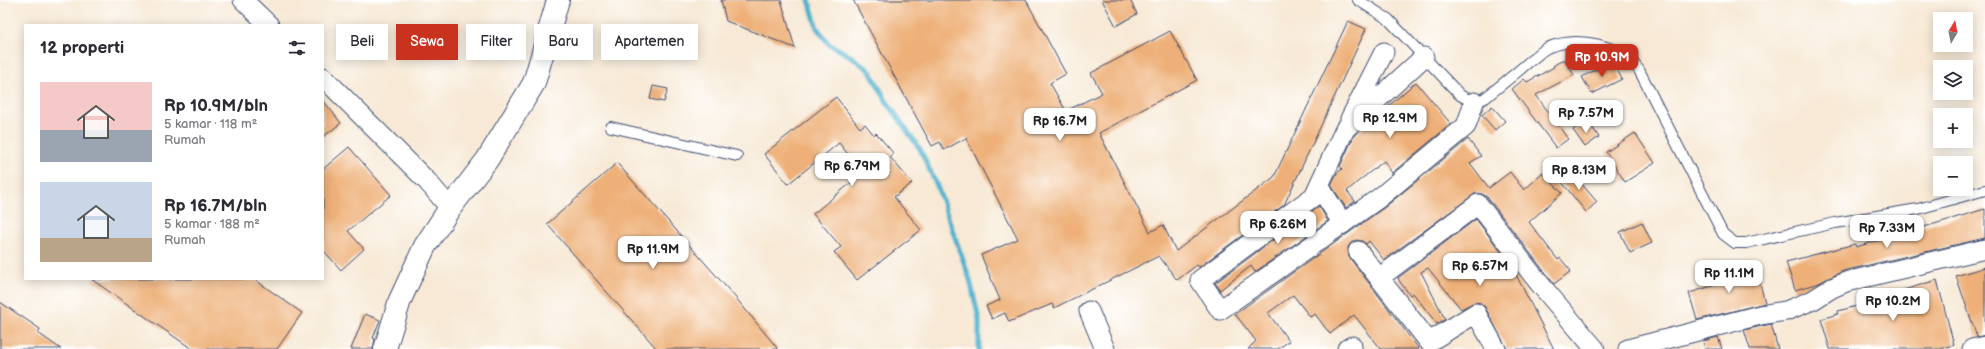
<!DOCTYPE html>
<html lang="id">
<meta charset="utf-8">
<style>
body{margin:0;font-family:"Balsamiq Sans",sans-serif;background:#f2f2f3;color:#2b2b33;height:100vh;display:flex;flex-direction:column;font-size:15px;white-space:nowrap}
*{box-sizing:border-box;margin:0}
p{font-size:13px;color:#7c7c81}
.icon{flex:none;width:22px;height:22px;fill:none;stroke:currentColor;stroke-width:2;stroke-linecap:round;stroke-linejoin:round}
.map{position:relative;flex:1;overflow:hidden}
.side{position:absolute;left:24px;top:24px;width:300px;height:256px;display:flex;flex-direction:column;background:#fff;border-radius:0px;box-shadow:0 2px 10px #0003}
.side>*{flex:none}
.guide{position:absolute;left:336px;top:24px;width:380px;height:36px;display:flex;gap:8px}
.needle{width:26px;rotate:10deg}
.buttons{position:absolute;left:1933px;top:12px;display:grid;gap:8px}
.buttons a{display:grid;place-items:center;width:40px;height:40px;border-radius:0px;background:#fff;box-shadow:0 2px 10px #0003;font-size:20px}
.price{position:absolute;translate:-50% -34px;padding:0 9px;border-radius:8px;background:#fff;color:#222;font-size:13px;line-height:26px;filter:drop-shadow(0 1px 2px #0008)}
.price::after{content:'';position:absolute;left:50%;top:24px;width:12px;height:9px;margin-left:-6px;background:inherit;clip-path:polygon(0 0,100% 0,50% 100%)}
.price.on{background:#c8321e;color:#fff}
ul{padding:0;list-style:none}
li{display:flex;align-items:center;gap:12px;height:100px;padding:0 16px}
li span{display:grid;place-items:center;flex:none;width:112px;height:80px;border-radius:0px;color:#555}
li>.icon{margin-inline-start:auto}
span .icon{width:48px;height:48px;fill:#fffc;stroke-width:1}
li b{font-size:17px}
h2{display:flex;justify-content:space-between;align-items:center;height:48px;padding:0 16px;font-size:17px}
.chip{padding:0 14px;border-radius:0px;background:#fff;box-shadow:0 2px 10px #0003;font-size:14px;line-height:36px}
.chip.on{background:#c8321e;color:#fff}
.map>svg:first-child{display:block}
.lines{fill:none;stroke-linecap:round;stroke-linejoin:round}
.stream{stroke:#4fb2ce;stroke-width:5}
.building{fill:#eeb078}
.service-casing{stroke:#3c4b70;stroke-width:12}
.minor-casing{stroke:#3c4b70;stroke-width:21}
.tertiary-casing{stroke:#3c4b70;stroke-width:24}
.service{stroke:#fff;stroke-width:10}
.minor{stroke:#fff;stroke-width:19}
.tertiary{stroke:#fff;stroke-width:22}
</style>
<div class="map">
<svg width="1985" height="349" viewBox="0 0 1985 349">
<rect width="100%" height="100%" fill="#fff"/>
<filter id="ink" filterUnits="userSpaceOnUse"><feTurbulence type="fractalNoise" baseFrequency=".025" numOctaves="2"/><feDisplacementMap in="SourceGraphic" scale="8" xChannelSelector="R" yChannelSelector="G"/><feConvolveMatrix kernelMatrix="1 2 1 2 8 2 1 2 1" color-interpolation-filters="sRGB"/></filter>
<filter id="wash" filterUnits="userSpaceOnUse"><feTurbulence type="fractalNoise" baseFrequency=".012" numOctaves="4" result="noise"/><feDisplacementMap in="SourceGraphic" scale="16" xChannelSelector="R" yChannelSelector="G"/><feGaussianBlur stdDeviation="0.9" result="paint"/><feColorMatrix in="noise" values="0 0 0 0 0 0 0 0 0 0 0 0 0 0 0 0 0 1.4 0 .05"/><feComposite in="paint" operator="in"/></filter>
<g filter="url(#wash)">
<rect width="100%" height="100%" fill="#f7e9d5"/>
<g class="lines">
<path class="stream" d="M809,0l8,28 12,16 23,13 18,14 17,31 33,47 17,37 33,94 9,39v30"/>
</g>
<g id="blocks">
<path class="building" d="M721,0h60l14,48 -69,-27z
M853,0h173l40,74 -16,9 16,28 36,-18 -11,-20 79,-42 27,49 -98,53 51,99 13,-7 13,26 98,-74 74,-156 18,8 -82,176 -85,62 -2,-2 -20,15 -18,-24 -105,52 -2,-4 -43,18 -4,-9 -13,6 -6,-13 14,-6 -19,-45 37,-16 -52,-101 -22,12 -4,-8 -8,4z
M1102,0h28l7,14 -21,12z
M1564,59l10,16 -38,20 32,44 -12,9 -44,-59 12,-10 3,3 27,-15 -1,-1z
M1612,61l10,18 -30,15 -10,-17z
M1416,82l35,42 -59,49 -8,-12 -24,19 -13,11 8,10 -9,7 -15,-23 6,-12 5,-4 -2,-3 14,-30z
M653,86l15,3 -4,13 -14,-3z
M836,97l24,31 5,-4 9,11 2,-2 18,21 -4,3 22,26 -18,14 27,33 -64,50 -23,-28 7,-5 -28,-33 50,-41 -24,-30 -51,41 -24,-30z
M323,100l18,23 -18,14z
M1492,106l13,15 -10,9 -13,-15z
M1587,120l12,17 -14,10 -12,-17z
M1635,133l20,30 -30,19 -19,-30z
M1468,139l13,17 -11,7 19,25 21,-16 14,18 19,-17 19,20 -33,29 29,38 2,-2 11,13 -17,13 -67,-87 -5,-3 -6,-1 -92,67 -15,-19 -3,3 -4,-3 -6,-1 -5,3 -3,4 1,10 70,92h-38l-27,-34 -24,19 -15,-20 -5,3 -17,-22 -25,18 21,28 -11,8h-30l8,-8 -21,-27 150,-107z
M349,147l42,48 -43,36 16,18 -23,21 -18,-20v-81z
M617,163l118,134 43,52h-121l-110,-125z
M1571,171l26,31 -11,10 -26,-32z
M1319,206l9,15 -73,51 -4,-6 -31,24 -5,-7z
M1985,209v29l-142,33 -24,12 -24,7 -9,-28 69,-18 1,3z
M1476,219l35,46 43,84h-47l-22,-42 -4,-4 -6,-1 -14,7 -33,-41 -7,4 24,47 -8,5 -24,-31 -3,2 -10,-13 -2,-4z
M1642,222l10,21 -22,10 -10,-21z
M1751,264l2,8 4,-1 8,32 -68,17 -8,-27 30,-9 -1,-3 12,-3 -2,-8z
M1985,267v68l-8,2 -21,-61z
M91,279h163l48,34 -25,36h-85z
M1937,280l17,65 -14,4h-110l-9,-30 17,-5v-3l19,-5v-2z
M0,302l40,27 -2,4 23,16h-61z
M365,314l15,6 -7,18 2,1 -2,10h-22z
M1771,324l7,25h-28l-6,-19z
M1718,337l4,12h-17l-2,-8z"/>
</g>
</g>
<g filter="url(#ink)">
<use href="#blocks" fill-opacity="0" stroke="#3c4b70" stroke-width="1"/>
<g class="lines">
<defs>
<path id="service" d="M1358,0l30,19 72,76c10,6 14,8 25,3 15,-12 30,-24 45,-37 6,-4 11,-10 17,-13 30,-13 73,-4 92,22l84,164 12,9h11l89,-20 83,-14 67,-19
M611,127l126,29"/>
<path id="minor" d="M243,0l26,25
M1424,57l-79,72 -31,67 -114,84 20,30 159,-112 87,-72 8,-24
M323,77l104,104 23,27
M1350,119l34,-67
M1319,186l24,38
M1358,251l71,91 47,-29 20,36
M1379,278l99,-74 61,79 56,66
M1089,311l16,38
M1347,349l5,-3
M1628,349l132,-34 26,-4 27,-11 19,-12 14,-6 139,-33
M1972,349l13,-3"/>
<path id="tertiary" d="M385,349l15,-49 25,-54 25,-38 37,-48 47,-77 24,-83"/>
</defs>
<use href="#service" class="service-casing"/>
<use href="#minor" class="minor-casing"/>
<use href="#tertiary" class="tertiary-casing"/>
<use href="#service" class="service"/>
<use href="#minor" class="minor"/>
<use href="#tertiary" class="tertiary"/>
</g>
</g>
</svg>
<div class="buttons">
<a><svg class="needle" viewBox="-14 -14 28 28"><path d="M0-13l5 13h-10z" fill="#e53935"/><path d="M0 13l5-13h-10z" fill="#7c7c81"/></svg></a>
<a><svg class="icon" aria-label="layers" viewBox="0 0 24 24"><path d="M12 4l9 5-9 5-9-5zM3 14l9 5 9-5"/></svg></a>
<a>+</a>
<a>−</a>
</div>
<b class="price on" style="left:1602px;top:78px">Rp 10.9M</b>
<b class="price" style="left:1586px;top:134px">Rp 7.57M</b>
<b class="price" style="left:1390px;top:139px">Rp 12.9M</b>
<b class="price" style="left:1060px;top:142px">Rp 16.7M</b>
<b class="price" style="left:852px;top:187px">Rp 6.79M</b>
<b class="price" style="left:1579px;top:191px">Rp 8.13M</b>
<b class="price" style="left:1278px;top:245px">Rp 6.26M</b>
<b class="price" style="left:1887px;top:249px">Rp 7.33M</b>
<b class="price" style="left:653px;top:270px">Rp 11.9M</b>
<b class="price" style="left:1480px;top:287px">Rp 6.57M</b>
<b class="price" style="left:1729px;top:294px">Rp 11.1M</b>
<b class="price" style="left:1893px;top:322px">Rp 10.2M</b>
<div class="guide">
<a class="chip">Beli</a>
<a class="chip on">Sewa</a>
<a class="chip">Filter</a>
<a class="chip">Baru</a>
<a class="chip">Apartemen</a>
</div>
<section class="side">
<h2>12 properti<svg class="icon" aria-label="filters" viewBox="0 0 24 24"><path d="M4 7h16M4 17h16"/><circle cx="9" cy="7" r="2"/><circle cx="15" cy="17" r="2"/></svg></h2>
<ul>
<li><span style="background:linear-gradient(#f6c9c9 60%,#9aa5b1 0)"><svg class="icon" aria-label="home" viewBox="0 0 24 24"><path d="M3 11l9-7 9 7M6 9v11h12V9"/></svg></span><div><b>Rp 10.9M/bln</b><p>5 kamar · 118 m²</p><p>Rumah</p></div></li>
<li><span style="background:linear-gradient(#c9d6e8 70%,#b9a48a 0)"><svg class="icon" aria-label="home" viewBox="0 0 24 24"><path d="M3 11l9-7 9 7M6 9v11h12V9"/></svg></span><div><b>Rp 16.7M/bln</b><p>5 kamar · 188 m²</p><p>Rumah</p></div></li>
</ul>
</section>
</div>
